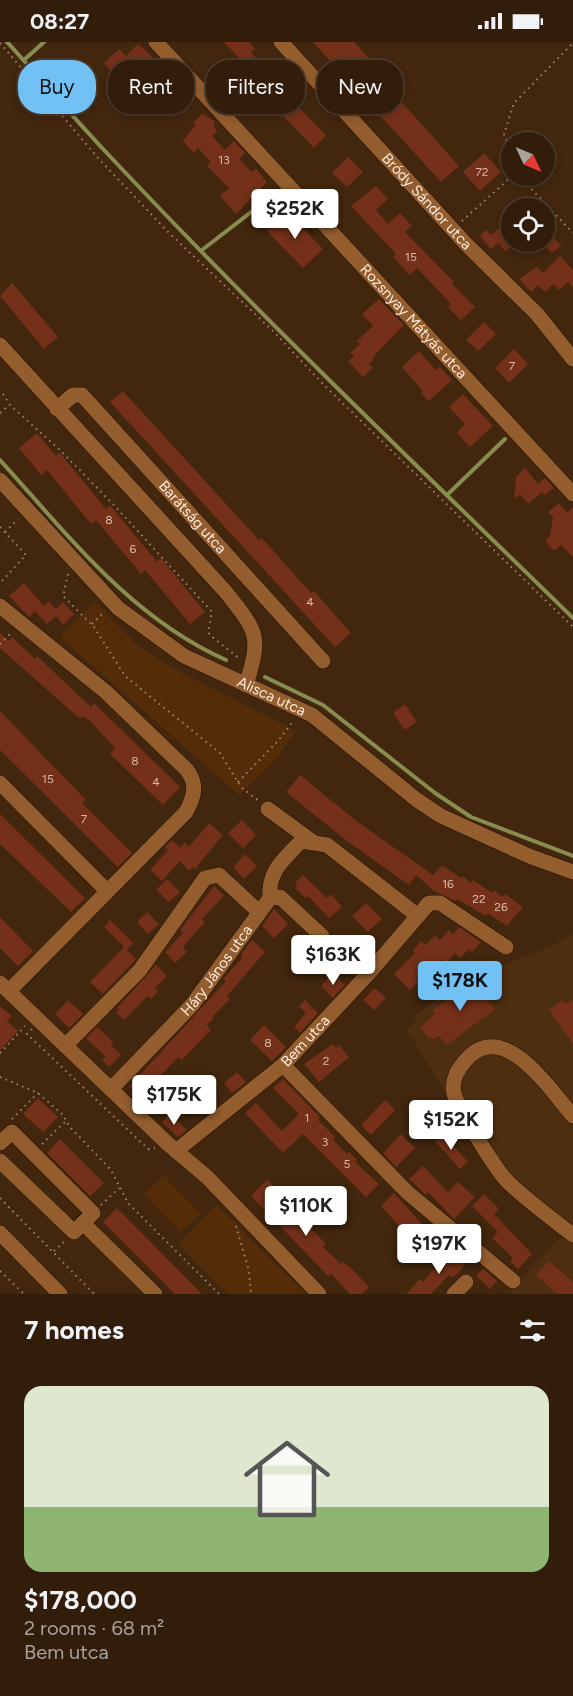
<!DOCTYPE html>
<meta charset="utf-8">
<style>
body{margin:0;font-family:Figtree,sans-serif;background:#3a2513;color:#f1f3f6;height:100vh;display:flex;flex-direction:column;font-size:22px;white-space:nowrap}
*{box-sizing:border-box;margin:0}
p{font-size:20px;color:#a8a19c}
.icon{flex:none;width:33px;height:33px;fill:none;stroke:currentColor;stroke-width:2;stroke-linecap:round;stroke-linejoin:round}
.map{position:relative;height:1252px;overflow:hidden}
.sheet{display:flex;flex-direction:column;background:#321c0a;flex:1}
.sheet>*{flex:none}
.hud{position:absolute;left:18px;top:18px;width:537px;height:54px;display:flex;gap:12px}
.needle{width:39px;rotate:134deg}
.fabs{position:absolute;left:501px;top:90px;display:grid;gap:12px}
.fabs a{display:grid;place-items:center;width:54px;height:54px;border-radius:50%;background:#321c0a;box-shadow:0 3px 9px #0003,0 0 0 2px #4d3a2b;font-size:30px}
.price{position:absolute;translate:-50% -51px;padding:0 14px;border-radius:6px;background:#fff;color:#222;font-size:20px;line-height:39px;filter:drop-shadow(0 2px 3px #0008)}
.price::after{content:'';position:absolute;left:50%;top:36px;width:18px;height:14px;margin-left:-9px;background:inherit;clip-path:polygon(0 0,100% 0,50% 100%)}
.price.current{background:#72c1f5;color:#111}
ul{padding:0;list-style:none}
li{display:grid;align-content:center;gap:12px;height:318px;padding:0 24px}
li+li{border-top:2px solid #4d3a2b}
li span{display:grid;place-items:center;height:186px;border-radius:18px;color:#555}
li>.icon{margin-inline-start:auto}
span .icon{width:108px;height:108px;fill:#fffc;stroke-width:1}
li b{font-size:26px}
h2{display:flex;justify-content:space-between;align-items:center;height:72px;padding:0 24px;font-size:26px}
.tag{padding:0 21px;border-radius:24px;background:#321c0a;box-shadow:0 3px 9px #0003,0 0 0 2px #4d3a2b;font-size:21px;line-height:54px}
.tag.current{background:#72c1f5;color:#111}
.status{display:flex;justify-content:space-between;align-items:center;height:42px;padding:0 30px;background:#321c0a;direction:ltr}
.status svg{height:16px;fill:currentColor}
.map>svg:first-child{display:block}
.built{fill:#4e2e11}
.green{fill:#542d08}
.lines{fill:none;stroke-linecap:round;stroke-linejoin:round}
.stream{stroke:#878c4f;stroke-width:4}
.building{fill:#743018}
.minor-casing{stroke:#221104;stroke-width:16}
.path{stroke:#9e8673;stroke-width:2;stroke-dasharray:1.5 4.5;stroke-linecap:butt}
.minor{stroke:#935d2e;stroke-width:15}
.labels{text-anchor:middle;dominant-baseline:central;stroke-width:4.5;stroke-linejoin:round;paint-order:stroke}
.number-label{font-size:12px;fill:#dbbcab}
.street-label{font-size:15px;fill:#fdeadc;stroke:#42260d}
</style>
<div class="status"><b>08:27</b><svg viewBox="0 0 49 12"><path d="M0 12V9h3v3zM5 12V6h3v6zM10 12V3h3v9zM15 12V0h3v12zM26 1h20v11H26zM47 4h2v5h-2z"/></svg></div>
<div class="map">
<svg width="573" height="1252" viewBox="0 0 573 1252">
<rect width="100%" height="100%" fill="#42260d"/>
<path class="built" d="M573,892v360h-61l-3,-3 53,-55 -60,-53 -96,-154 11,-7 -3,-6 65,-48 21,-10 2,7 49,-19z"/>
<path class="green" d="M95,560l46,47 45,26 110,56 -18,25 -39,39 -179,-158z
M163,1133l38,39 -20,18 -37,-38z
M217,1163l86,86 1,3h-76l-50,-50z"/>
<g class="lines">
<path class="stream" d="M7,0c33,36 64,73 97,108 151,161 311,314 469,468
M24,18l20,-18
M202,208l75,-58
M0,418c68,75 131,158 226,200
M447,453l58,-56
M265,635l58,28 112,88 36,24 102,39"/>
</g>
<path class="building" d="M224,0h25l6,7 -4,4 51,51 -4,3 28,28 -12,13 -67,-69 6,-6z
M313,0h41l33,36 -4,3 76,85 -18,16z
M138,2l38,34 -21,20 -11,-12 -5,-21 -18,17 -17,-19 15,-14 7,7z
M202,72l13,7 -1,6 3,4 -5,5 13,14 9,-9 11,12 -6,6 13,13 4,-3 11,13 -31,32 -16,-18 9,-8 -22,-22 4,-4 -13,-14 -4,5 -11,-12 12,-16 -2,-2z
M484,111l17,19 -21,19 -17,-19z
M348,115l15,15 -16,15 -15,-14z
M376,144l12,13 -12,11 12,14 12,-11 12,13 -7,6 49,50 -2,2 23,23 -14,13 -13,-13 3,-3 -34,-36 -7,7 -17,-18 3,-3 -45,-48z
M287,170l36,37 -20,19 -36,-37z
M499,186l8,8 5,-4v14l-6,5 -8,-8 -7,6 -11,-13 6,-6 5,5z
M544,186l17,17 -9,8 -8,-8z
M560,214l13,14v18l-5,-6 -9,8 -6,-6 -8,8 -7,-7 -7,7 -12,-13 18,-12 6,6z
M12,241l46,54 -14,12 -44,-53z
M379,257l25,26 -32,33 2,2 -5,4 4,4 -10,9 -15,-16 6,-5 -4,-3 10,-9 -3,-3 16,-15 -11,-12z
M484,280l12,12 -18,17 -12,-11z
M514,307l14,15 -19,19 -14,-15z
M419,309l17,19 4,-3 12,13 -23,21 -8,-8 2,-2 -21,-24z
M123,349l136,149 3,-2 49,55 3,-2 37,42 -16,14 -225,-245z
M463,352l30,32 -23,21 -13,-14 8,-9 -16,-17z
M37,391l19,23 4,-3 46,56 4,-4 47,57 4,-4 44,54 -15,12 -45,-54 -4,4 -45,-54 -5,4 -44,-54 -6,5 -22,-27z
M525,426l13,16 7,-6 9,10 -9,7 -3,-3 -14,12 -8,-10 -6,5 2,-22z
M559,461l8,10 6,-6v50l-12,-12 -7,6 -9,-10 5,-5 3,-19 -5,-5z
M24,541l20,23 5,-5 7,8 7,-7 11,12 -11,11 -7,-9 -9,8 -12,-13 -6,6 -20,-21z
M0,591l9,8 3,-4 23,22 2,-3 54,51 3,-4 86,84 -17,18 -53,-51 5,-6 -25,-27 -8,-5 -2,3 -80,-71z
M405,662l12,18 -12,8 -12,-17z
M0,669l86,89 -4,3 50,50 -14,14 -118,-117z
M300,733l55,45 78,55 9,-10 19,13 2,-2 8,7 2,-3 19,13 2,-3 8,7 3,-3 18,13 -16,19 -19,-13 -2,3 -29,-17 -2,2 -21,-10 -18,-16 -7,10 -62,-44 -61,-49z
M0,772l85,84 -14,14 -71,-68z
M242,778l14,15 -13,13 -15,-15z
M209,781l14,12 -28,34 -2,-2 -4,4 -9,-10 -18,20 -12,-11 18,-20 -3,-3 7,-7 8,8 5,-6 4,5z
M245,812l12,12 -13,13 -11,-12z
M303,833l24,23 4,-4 11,13 -13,11 -21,-22 -2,2 -11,-10 2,-2 -2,-3z
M167,837l13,13 -11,10 -13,-12z
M214,844l10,10 -22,23 3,3 -22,25 4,5 -12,11 -10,-11 18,-19 -3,-3z
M366,861l16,16 -14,13 -16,-16z
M274,867l14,15 -14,14 -12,-12z
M147,870l12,12 -11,10 -11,-12z
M0,875l33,34 -15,15 -18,-18z
M110,878l23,23 -6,7 9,9 -33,35 -13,-12 34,-35 -20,-20z
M459,885l22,15 -9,10 -3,-3 -9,9 -5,-5 -9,10 -5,-4 -31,31 -16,-16 21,-21 -2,-3 8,-9 5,4 9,-10 5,5 9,-10 4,4z
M307,894l14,10 -20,21 -6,-7 6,-6 -6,-6z
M354,897l11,10 -6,7 4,4 -8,8 -15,-14z
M252,898l13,12 -38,44 3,3 -18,18 2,1 -7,7 4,5 -29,30 -4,-3 -38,41 -11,-11 97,-106 -3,-2 19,-21v-5z
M156,923l11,11 -12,12 3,3 -7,8 -3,-3 -24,24 -8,-8 3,-2 -2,-2z
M333,931l12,12 -12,13 -12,-12z
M480,933l14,19 -7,5 8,10 -48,36 -8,-9 -5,3 -7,-2 -6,-10 14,-13 -3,-3z
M375,946l11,10 -12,12 -11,-10z
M68,958l15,14 -14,14 -14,-14z
M305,958l13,13 -18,20 -6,-6 12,-14 -7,-7z
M563,958l3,4 7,-4v44l-24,-34z
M0,964l12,10 -5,5 11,10 -18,19z
M264,983l22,22 -14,14 -22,-21z
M97,985l16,15 -2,3 10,10 -12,12 -7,-7 4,-3 -20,-19z
M333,1002l3,4 3,-3 10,12 -30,25 -15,-18z
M237,1030l9,10 -14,11 -8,-10z
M283,1037l37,38 -2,3 17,17 -2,3 14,14 2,-2 8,8 -2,2 24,22 -13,13 -63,-63 -20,19 -38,-40 11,-10 26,28 17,-17 -26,-26z
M38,1056l20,19 -15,15 -20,-18z
M385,1058l10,10 -24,25 -10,-10z
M170,1072l17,16 -9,7 -16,-15z
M401,1092l14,14 -19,19 -13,-14z
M443,1092l25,28 -8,7 -25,-28z
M60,1097l44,44 -14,13 -43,-43z
M423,1124l25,26 10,-10 17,15 -21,22 -26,-27 -2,3 -17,-16z
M267,1138l45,43 -4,3 18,18 -3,3 18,17 2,-2 9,7 17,18 -7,7h-12l-19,-20 -3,2 -77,-80z
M394,1151l38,42 -14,12 -37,-41z
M484,1152l15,15 -5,5 38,40 -14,15 -8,-7 3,-4 -21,-20 6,-6 -26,-26z
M117,1166l85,86h-27l-72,-72z
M450,1208l15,15 -12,13 -4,-3 -18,19h-25l14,-15 3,3z
M549,1219l24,21v12h-16l-21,-19z
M483,1227l14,12 -7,8 -14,-13z"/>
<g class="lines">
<defs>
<g id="minor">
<path id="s1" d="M156,0l417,452"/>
<path id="s2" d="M281,0l185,202 71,70 36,45"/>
<path d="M0,303l225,246c32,41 37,43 21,94"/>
<path id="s3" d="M57,367l16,-14h9l241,266"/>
<path id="s4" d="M0,438l118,128 66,48 128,59 105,85 24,16 88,40 44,16"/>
<path d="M0,564l106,86 81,78c11,15 7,27 -1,42l-177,179"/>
<path d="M0,741l107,108"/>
<path d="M268,767l45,33"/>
<path d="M270,856c-2,-28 13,-37 31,-57l26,4 91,71"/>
<path d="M0,941l168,161 39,33 112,117"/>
<path d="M65,1004l75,-76 65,-92 14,-3 40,37"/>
<path d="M283,1023l124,127 106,89"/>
<path id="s5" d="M111,1047l81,-84 78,-107 10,-1 42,39"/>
<path d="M573,1074c-23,-26 -70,-100 -108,-55 -8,9 -14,20 -11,33 6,17 42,77 55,89 20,19 42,35 64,52"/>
<path d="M0,1101l12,-11 81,81 -19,19 -74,-71"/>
<path id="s6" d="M176,1109l107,-86 85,-91 61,-71h11l66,44"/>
<path d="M83,1181l72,71"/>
<path d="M0,1191l60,61"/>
<path d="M454,1252l12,-12"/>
</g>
</defs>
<use href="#minor" class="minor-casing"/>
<path class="path" d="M0,1l98,115 69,73 108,102 48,51 250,243
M512,116l-8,-24 10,-31 59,-60
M519,134l54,57
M462,179l50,-45
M3,352l7,11 52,47 50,51 100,109 -4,20 3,4 29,23
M0,371l9,-8
M0,485l26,28 -26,28
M5,490l13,-13
M68,532l-5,22 31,31 31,49 95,77 21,34 18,14
M92,582l13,-13
M0,602l11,-11
M238,740l40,-41 16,-21
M32,987l-5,5 121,115 7,-1
M0,1011l25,-27
M0,1035l38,16 25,22 6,11 42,44 17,33 91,91
M12,1077l26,-26
M42,1102l24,-23
M0,1156l94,96
M101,1163l18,-17
M236,1184l13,45 2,23
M54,1209l11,-10
M0,1229l24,23"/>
<use href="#minor" class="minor"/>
</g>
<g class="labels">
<g class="number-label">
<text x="224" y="118">13</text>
<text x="482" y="130">72</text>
<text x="411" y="215">15</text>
<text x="512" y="324">7</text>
<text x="109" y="478">8</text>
<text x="133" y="507">6</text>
<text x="310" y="560">4</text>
<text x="135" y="719">8</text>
<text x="48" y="737">15</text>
<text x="156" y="740">4</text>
<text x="84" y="777">7</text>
<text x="448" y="842">16</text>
<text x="479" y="857">22</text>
<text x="501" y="865">26</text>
<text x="268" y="1001">8</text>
<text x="326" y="1019">2</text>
<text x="307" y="1076">1</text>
<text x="325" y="1100">3</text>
<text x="347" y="1122">5</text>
</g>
<g class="street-label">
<text stroke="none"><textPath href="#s2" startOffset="216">Bródy Sándor utca</textPath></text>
<text stroke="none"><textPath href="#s1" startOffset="380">Rozsnyay Mátyás utca</textPath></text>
<text stroke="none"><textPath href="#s3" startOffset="195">Barátság utca</textPath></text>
<text stroke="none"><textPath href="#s4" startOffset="352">Alisca utca</textPath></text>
<text stroke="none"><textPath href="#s5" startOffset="159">Háry János utca</textPath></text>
<text stroke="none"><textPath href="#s6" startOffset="170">Bem utca</textPath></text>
</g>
</g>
</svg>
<div class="fabs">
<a><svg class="needle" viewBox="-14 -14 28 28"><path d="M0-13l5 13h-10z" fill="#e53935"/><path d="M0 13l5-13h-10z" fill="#a8a19c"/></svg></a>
<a><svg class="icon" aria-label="locate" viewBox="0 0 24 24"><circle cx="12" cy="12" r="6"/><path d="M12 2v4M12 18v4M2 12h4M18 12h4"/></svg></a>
</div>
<b class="price" style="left:295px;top:198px">$252K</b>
<b class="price" style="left:333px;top:944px">$163K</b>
<b class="price current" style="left:460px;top:970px">$178K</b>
<b class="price" style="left:174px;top:1084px">$175K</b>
<b class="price" style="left:451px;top:1109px">$152K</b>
<b class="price" style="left:306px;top:1195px">$110K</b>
<b class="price" style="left:439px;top:1233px">$197K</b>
<div class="hud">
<a class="tag current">Buy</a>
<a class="tag">Rent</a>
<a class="tag">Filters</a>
<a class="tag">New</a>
</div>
</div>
<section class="sheet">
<h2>7 homes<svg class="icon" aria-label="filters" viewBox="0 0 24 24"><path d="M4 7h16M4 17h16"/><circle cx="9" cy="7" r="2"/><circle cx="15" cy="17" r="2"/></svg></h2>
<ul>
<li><span style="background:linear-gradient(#dfe7d0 65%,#8fb573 0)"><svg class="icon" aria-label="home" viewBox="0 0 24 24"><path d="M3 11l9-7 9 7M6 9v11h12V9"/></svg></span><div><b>$178,000</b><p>2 rooms · 68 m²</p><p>Bem utca</p></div></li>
</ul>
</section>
